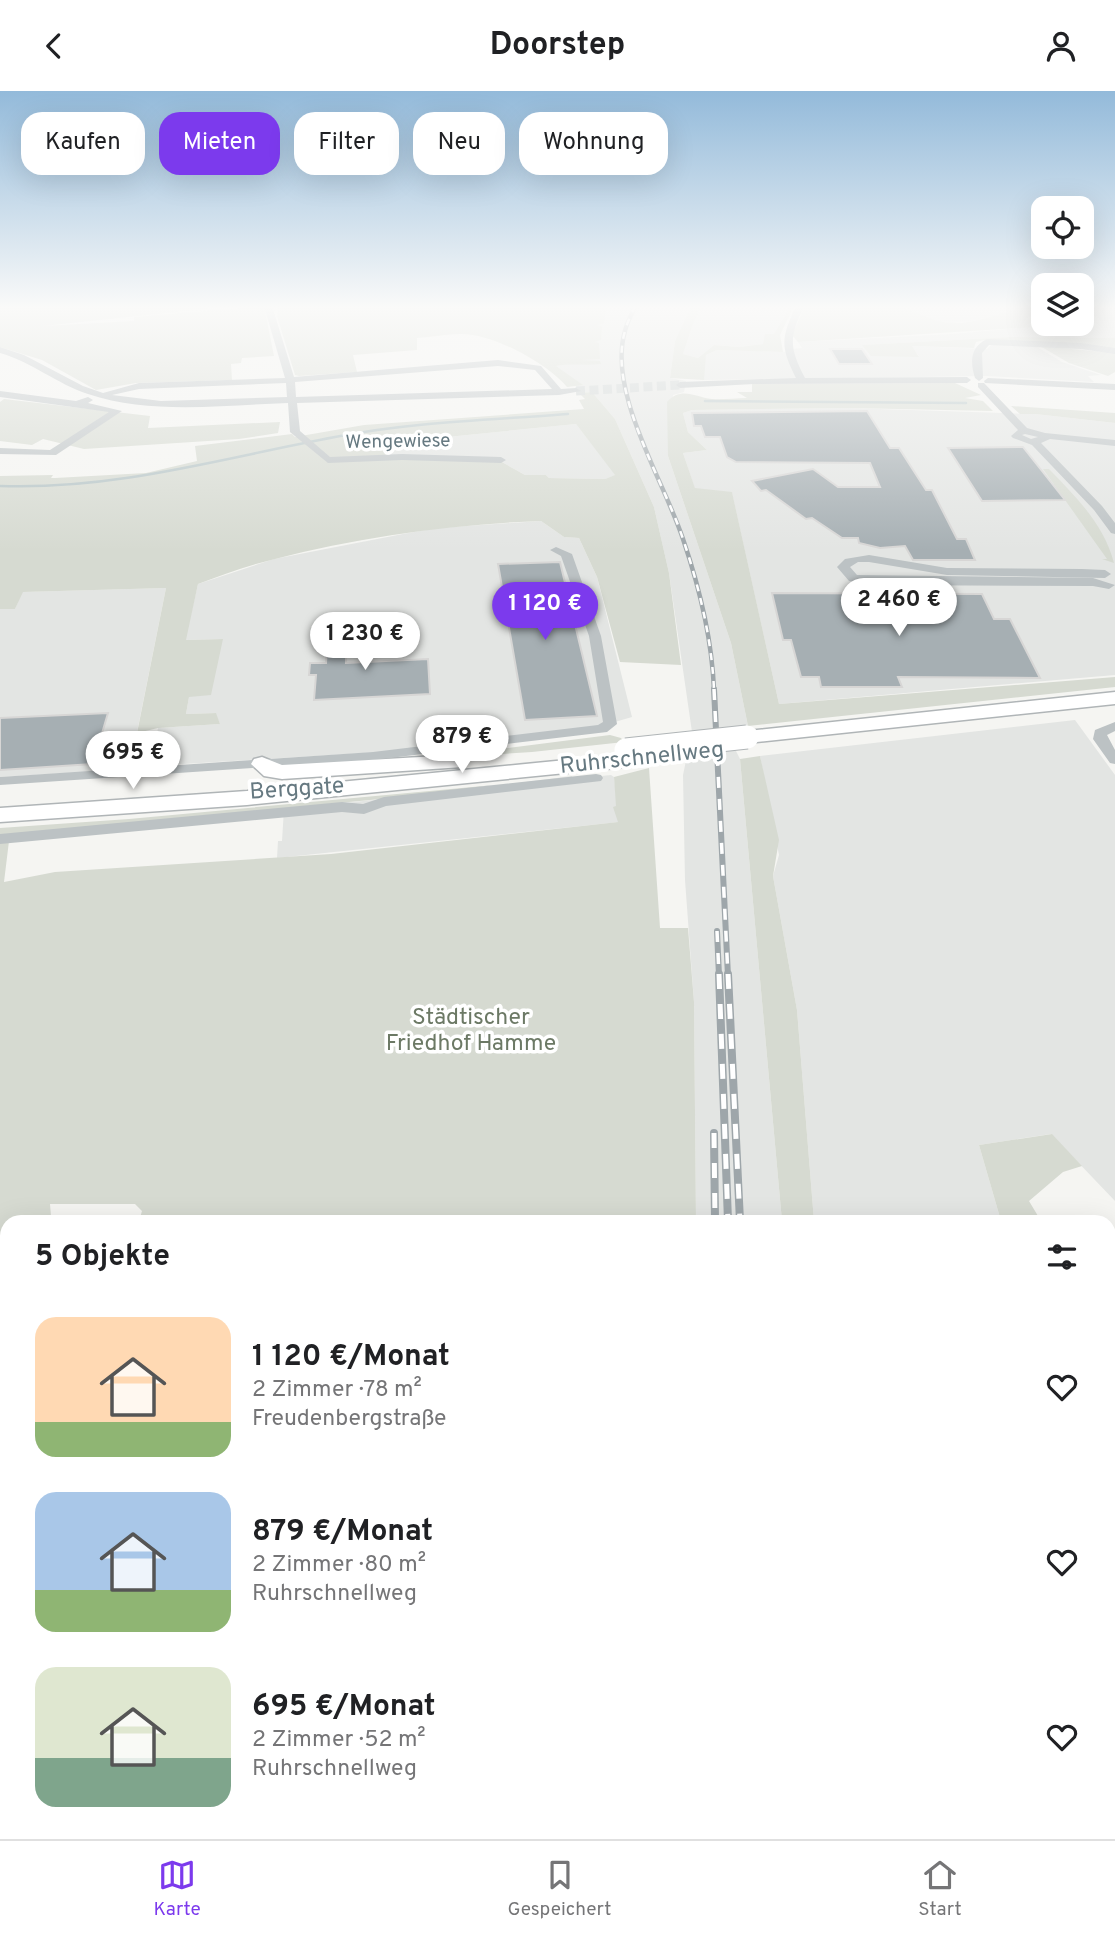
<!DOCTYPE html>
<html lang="de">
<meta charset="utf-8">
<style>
body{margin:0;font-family:Overpass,sans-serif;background:#f2f2f2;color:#202124;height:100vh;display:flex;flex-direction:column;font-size:26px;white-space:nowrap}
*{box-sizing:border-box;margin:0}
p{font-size:23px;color:#757577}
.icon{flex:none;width:38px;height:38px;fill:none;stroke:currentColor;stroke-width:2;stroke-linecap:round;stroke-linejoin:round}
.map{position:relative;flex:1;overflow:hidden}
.sheet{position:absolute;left:0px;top:1124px;width:1116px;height:625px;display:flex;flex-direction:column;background:#fff;border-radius:21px 21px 0 0;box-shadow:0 7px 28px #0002}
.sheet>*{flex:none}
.guide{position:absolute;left:21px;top:21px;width:700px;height:63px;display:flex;gap:14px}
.controls{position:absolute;left:1031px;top:105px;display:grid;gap:14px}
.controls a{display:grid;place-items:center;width:63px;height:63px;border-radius:14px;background:#fff;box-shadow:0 7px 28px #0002;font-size:35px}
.price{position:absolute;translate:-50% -60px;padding:0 16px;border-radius:24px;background:#fff;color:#222;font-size:23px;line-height:46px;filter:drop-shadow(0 2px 4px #0008)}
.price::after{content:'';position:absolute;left:50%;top:42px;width:21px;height:16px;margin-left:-10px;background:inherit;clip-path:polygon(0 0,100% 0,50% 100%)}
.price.on{background:#7c3aed;color:#fff}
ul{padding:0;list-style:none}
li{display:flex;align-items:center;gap:21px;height:175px;padding:0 35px}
li span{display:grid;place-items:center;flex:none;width:196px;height:140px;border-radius:21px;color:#555}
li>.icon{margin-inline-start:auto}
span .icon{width:84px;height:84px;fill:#fffc;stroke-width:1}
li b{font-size:30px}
h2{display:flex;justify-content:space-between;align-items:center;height:84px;padding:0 35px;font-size:30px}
.tag{padding:0 24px;border-radius:21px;background:#fff;box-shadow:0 7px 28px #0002;font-size:24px;line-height:63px}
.tag.on{background:#7c3aed;color:#fff}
header{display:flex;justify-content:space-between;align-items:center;height:91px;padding:0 35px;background:#fff;font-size:32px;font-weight:700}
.menu{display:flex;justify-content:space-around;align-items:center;height:98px;border-top:2px solid #e0e0e0;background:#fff;font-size:19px;color:#757577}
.menu a{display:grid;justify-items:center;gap:4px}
.menu .on{color:#7c3aed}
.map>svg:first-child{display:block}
.built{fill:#e3e5e3}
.green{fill:#d6dad1;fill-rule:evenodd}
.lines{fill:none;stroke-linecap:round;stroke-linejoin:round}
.stream{stroke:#b4c3c5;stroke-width:2.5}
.building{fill:#a6afb3;stroke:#d7d6d5;stroke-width:2}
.minor-tunnel{stroke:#cad0d0;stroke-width:9;stroke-dasharray:9 4.5;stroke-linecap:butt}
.highway-casing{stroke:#b0b5b7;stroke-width:3}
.minor{fill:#bcc2c4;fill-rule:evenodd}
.highway{fill:#fff;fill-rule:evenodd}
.rail-far3-casing{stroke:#9ea6aa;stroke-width:4.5}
.rail-far2-casing{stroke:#9ea6aa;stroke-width:6}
.rail-far1-casing{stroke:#9ea6aa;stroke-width:8}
.rail-casing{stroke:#9ea6aa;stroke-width:10}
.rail-far3{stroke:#fff;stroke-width:2.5;stroke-dasharray:7;stroke-linecap:butt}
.rail-far2{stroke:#fff;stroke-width:3.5;stroke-dasharray:11;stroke-linecap:butt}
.rail-far1{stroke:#fff;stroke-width:5;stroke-dasharray:15;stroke-linecap:butt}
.rail{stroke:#fff;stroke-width:7;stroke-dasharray:20;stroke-linecap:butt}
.highway-bridge-casing{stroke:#b0b5b7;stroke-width:25;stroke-linecap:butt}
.highway-bridge{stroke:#fff;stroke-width:23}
.labels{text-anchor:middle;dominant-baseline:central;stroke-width:7;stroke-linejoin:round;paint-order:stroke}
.far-street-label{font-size:19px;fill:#667981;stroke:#fff}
.street-label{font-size:23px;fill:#667981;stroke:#fff}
.park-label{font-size:23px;fill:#6c7965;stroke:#fff}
</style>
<header><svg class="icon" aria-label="back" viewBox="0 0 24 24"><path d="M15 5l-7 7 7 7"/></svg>Doorstep<svg class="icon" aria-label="person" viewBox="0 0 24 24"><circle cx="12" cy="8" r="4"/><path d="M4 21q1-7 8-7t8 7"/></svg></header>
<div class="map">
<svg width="1115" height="1748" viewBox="0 0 1115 1748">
<rect width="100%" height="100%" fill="#f5f5f2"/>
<path class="built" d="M604,215h87l-16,35 -5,37 16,3 -2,11 -11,3 -5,61 63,187 17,83 -23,3 15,30 42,462h-86l-2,-219 -9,-122 -2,-105 9,-43 -23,-159 -15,-66 -39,-88 -23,-27 -13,1 -4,-6 3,1 -23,-22 18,-3 24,-39z
M702,215h89l-17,29 -11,9 -24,3 -25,-2 -16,13 -15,-4 10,-30z
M894,215h141l-63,15 -21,2 -18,-3z
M1082,215h33v32l-105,-1 -147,8 56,11 -8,-10 76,3 5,-5 45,3 25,15 39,13 -13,1 6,6 -107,-6 -283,4 -2,-3 4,-22 11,-5 76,2 -1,-3 10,-1 -4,-6 155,-8 97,-9 -1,-1h33z
M849,317l186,6 80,9v252l-336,29 -47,-211 -37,-4 -12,-36 24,-3 -19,-18 -5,-19 9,-3z
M576,333l40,51 -11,4 -56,-1 -3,-3h-21l-23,-13 -113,-3 -2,-16z
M541,430l23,16 15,1 18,39 35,140 -31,9 -205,25 -245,15 7,-38 62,-4 -5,-11 -29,1 3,-17 33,-58 -37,1 13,-56 76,-25 129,-25 34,-6z
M166,497l-29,144 12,-1 -9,35 -6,3 -134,8v-168h15l7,-17z
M1075,629l40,55v426l-64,-67 -72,11 22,76h-187l-17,-211 -24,-134 6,-21 -19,-99z
M611,684l3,2 5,45 -342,36 1,-17h4l2,-32 139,-14 149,-19 1,3z
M780,1741h75l1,7h-74z"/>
<path class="green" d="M0,215h232l-189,20 91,-5v-4l130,-11 10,50 -32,2 -1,5 -10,1 1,16 -96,3 -40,7 -54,-30 -42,-13z
M293,215h316l-8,1 5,2 -2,14 -7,2 5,2 -1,13 -6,2 4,1 1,16 -19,1 19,1 1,3c-16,2 -29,-1 -45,2l27,19 -16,2c-20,-24 -75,-54 -107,-53 -12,0 -29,3 -43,4v12l-64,5 4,17 -58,4 -4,-1 -18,-59 1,-9z
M691,215h11l-9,18 -10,30 15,4 16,-13 25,2 24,-3 2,-10h9l17,-28h3l-14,29 3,17 -66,-2 -11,5 -2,25 -34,-2 5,-37z
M805,215c30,0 63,-5 92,1 20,3 36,16 57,16 30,0 58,-17 89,-17v18l8,2 -253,16 -6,-7z
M1010,246l105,1v11l-131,-9 -8,2 -2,6 -62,-2 7,11 -48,-1 -9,-11z
M1040,255l75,7v19l-7,4 -39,-13z
M955,292l26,12 -16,3 18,3 10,10 -144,-3 -157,2 -9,3 5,19 19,18 -24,3 12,35 37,4 47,212 336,-27v10l-367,39 -17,-83 -63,-187 -1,-54c14,-16 28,-5 45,-3 11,1 23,-1 35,-1l-10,-6h15v-8z
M592,301l23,27 39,88 15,66 12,92 -61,-3 -23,-85 -18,-39 -15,-1 -23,-16c-86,3 -182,16 -266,38 -26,6 -52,16 -77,25l-12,56 37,-1 -12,56 -22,2 -3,17 30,-1 4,11 -62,4 -21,5 29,-145 -143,4 -8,17h-15v-133l53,-1 -2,3h4l91,-5 51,-12 -2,-15 97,-12 3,3 69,-12 220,-16 -5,-9 6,-1 -6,-6zM576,333l39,51 -10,4 -56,-1 -3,-3h-21l-23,-13 -113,-4 -2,-15z
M4,308l146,17 -2,12 132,-6 -2,11 -39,6 -155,10 -41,-10 -11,6 -32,-4v-39z
M1011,315l104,7v10l-80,-9h-15z
M1043,378h6c27,28 55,55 65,94l-12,-4h5z
M610,644l11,3 3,4 -92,10 -109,7z
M760,665l19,84 -6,36 24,134 17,211h-32l-42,-462z
M649,677l11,160h28l6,74 2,219h-557l3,-10 -7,-7h-85l1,12 -6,5h-38v38l-7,-5v-412l9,-1 -5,41 51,-10 276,-18 287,-32 -5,-15 3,-1 -2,-29z
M494,694l-71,10 -423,40v-7l129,-9z
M1052,1043l30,32 -19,6 -34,29 12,20h-40l-22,-76z
M1115,1408v340h-259l-1,-7h255v-330z"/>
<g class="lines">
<path class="stream" d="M705,310l261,2
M0,395c117,4 222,-28 335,-49 77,-15 155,-17 233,-23"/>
</g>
<path class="building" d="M830,258h32l10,15h-33z
M867,320l23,37h9l27,42h6l25,49h9l9,21h-62l-8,-14 -25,2 -21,-5 -1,-5h-16l-30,-20 -6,1 -40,-29 -5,1 -9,-10 61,-12 25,18h42l-10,-24 -134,-1 -9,-5 -7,-20h-15l-4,-11h-7l-2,-13z
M1023,356l42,53 -83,1 -34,-53z
M560,471l37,154 -72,4 -27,-156z
M772,502l210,1 12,25h16l30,59 -142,-1 4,10h-81l-2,-10h-18l-10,-37h-8z
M329,526h18l-1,46 82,-4 2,35 -116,6 2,-25h-7l1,-12h16z
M108,622l-15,51 -93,6v-52z"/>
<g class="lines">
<path class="minor-tunnel" d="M576,300l104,-6"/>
<defs>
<path id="highway" d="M1115,601v12l-368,39 -8,-1 -3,-5 3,-5 8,-1z
M628,663l8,2 3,5 -3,5 -389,39 -247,17v-14l247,-17z
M455,664l8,2 3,5 -3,5 -181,12 -18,-3 -13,-12 3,-5 8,-2 20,8z"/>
</defs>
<use href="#highway" class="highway-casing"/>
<path class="minor" d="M264,215h8l22,71 204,-17 43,6 20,23 15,-1 5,3 -22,4 -262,8 3,28 30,26 72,-3 99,3 5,3 -5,3 -99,-3 -74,3 -38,-31 -2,-29c-66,2 -137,12 -200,-9 -31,-10 -56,-32 -88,-41v-6l24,8 59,31 20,7 36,-10 146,-5zM498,275l37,4 17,19 -256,8 -1,-15zM286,292l1,14 -126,4 -49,-6 27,-6z
M796,215h8c-15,32 -15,41 1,72l162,-1 4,3 -4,3 -213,1 -74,4 -4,-3 4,-3 116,-4c-16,-31 -15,-40 0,-72z
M987,248l94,4 34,5v6l-34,-5 -92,-4 -7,8 1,25 -4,3 -4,-3c-5,-16 -5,-31 12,-39z
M988,287l127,6v6l-130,-7 -1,-2z
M978,292h6l43,45 18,5 70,7v6l-65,-7 -9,4 61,63 13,17v11l-4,-1 -17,-23 -62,-65 -19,-7 -2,-2 7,-6 -40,-43zM1025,343l13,3 -7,2 -9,-4z
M0,300l76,10 12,-4 5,3 -5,3 34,8 -66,44 -56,-1v-6l50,2 59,-38 -109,-15z
M556,456l16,7 29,82 16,88 -10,8 -234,28 -373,25v-8l373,-25 225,-27 5,-3 -14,-86 -28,-80 -11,-6z
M869,464l78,13 135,1 23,1 6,4 -6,4 -158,-3 -78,-13h-11l-8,5 7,8 236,3 22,7 -6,4 -16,-3 -225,-1 -19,-4 -12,-14 8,-8z
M1115,631v9l-8,4 8,15v14l-5,-1 -17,-24 2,-9z
M596,683l5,1 2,3 -2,3 -215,25 -22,8 -22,-2 -342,32v-10l342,-32 21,2 21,-7z
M0,1177l7,2v37l-7,-3z
M7,1268v20l-7,3v-22z
M1115,1711v31l-5,2 -7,-3h7v-28z
M217,1741h31l3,7h-31z
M594,1741h30l2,7h-30z
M1058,1741h41l-3,7h-41z"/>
<use href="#highway" class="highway"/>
<defs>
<path id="rail-far3" d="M635,215c-3,8 -8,16 -10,25 -18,61 39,150 58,208 16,47 29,101 31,151"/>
<path id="rail-far2" d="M714,598l14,287
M717,840l2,45"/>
<path id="rail-far1" d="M719,883l9,247
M728,883l12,247
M714,1042l1,88"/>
<path id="rail" d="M799,1741l1,7
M819,1741l2,7
M837,1741l1,7"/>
</defs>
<use href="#rail-far3" class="rail-far3-casing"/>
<use href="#rail-far2" class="rail-far2-casing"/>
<use href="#rail-far1" class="rail-far1-casing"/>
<use href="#rail" class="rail-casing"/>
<use href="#rail-far3" class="rail-far3"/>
<use href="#rail-far2" class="rail-far2"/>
<use href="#rail-far1" class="rail-far1"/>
<use href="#rail" class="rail"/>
<defs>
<path id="highway-bridge" d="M626,659l121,-13"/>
</defs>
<use href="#highway-bridge" class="highway-bridge-casing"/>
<use href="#highway-bridge" class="highway-bridge"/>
</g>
<linearGradient id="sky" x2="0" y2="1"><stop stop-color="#93bada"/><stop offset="0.47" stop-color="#fafaf9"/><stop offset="1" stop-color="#fafaf9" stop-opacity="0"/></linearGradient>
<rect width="1115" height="460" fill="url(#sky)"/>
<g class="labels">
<g class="far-street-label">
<text transform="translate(398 351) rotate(-1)">Wengewiese</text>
</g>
<g class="street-label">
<text transform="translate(642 668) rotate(-6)">Ruhrschnellweg</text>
<text transform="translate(297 699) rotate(-4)">Berggate</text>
</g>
<g class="park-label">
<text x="471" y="927">Städtischer<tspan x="471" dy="26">Friedhof Hamme</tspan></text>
</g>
</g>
</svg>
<div class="controls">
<a><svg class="icon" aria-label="locate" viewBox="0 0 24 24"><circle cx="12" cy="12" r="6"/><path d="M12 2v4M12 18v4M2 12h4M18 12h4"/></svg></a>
<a><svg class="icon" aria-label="layers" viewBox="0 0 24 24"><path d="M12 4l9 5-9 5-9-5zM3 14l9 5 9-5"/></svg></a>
</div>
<b class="price" style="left:899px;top:547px">2 460 €</b>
<b class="price on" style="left:545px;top:551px">1 120 €</b>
<b class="price" style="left:365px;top:581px">1 230 €</b>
<b class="price" style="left:462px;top:684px">879 €</b>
<b class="price" style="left:133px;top:700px">695 €</b>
<div class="guide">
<a class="tag">Kaufen</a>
<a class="tag on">Mieten</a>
<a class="tag">Filter</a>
<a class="tag">Neu</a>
<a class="tag">Wohnung</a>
</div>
<section class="sheet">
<h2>5 Objekte<svg class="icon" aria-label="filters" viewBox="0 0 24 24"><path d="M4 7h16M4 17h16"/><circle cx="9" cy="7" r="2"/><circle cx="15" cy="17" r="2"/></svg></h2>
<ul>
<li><span style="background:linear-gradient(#ffd9b3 75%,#8fb573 0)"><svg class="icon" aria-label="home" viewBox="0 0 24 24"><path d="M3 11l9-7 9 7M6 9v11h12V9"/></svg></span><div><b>1 120 €/Monat</b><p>2 Zimmer · 78 m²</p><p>Freudenbergstraße</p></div><svg class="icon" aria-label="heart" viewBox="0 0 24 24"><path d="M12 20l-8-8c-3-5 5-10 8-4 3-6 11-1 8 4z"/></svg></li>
<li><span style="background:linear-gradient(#a9c7e8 70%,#8fb573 0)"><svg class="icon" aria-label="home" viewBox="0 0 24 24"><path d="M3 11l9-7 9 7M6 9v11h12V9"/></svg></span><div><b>879 €/Monat</b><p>2 Zimmer · 80 m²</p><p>Ruhrschnellweg</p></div><svg class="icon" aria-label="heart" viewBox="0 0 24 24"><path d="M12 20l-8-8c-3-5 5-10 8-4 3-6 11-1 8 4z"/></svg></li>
<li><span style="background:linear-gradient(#dfe7d0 65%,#7fa58c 0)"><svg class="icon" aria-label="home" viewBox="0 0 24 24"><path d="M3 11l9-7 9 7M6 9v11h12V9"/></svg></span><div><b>695 €/Monat</b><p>2 Zimmer · 52 m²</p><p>Ruhrschnellweg</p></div><svg class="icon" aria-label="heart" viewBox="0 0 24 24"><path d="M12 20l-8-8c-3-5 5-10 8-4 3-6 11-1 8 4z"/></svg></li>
</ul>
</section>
</div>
<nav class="menu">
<a class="on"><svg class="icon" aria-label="map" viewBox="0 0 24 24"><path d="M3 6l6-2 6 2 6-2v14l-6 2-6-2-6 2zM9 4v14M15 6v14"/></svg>Karte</a>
<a><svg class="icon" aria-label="saved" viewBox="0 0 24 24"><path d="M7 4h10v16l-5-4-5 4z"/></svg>Gespeichert</a>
<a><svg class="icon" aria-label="home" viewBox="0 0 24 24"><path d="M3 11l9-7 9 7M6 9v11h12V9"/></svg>Start</a>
</nav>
